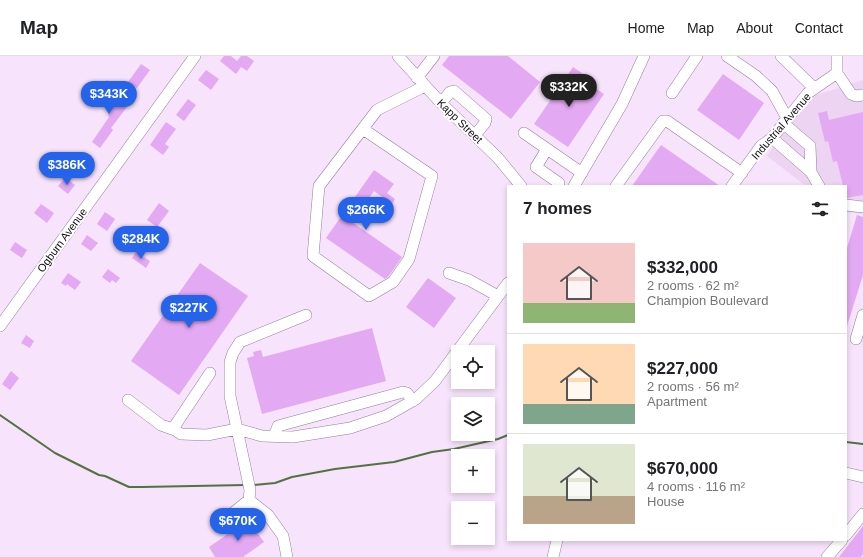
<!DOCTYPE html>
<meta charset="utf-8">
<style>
body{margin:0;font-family:Helvetica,sans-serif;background:#f2f2f2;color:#202124;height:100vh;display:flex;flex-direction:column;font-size:15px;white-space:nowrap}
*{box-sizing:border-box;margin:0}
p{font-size:13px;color:#757577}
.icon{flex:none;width:22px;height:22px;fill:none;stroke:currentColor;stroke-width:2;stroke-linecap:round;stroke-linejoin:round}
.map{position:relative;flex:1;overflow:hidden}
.side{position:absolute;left:507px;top:129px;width:340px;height:356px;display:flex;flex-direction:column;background:#fff;border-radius:0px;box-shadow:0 2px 6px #0003}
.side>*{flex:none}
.controls{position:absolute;left:451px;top:289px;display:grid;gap:8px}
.controls a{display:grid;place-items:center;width:44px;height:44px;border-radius:0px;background:#fff;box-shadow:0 2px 6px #0003;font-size:20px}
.price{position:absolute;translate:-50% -34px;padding:0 9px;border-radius:14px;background:#2563eb;color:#fff;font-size:13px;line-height:26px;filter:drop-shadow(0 1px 2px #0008)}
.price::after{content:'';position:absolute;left:50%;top:24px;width:12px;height:9px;margin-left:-6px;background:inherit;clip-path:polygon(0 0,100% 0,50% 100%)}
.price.selected{background:#222;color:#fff}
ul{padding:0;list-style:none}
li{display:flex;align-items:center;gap:12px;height:100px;padding:0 16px}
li+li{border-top:1px solid #e0e0e0}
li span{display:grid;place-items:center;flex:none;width:112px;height:80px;border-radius:0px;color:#555}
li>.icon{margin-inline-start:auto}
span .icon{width:48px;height:48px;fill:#fffc;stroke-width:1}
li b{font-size:17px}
h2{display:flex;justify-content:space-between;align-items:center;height:48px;padding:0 16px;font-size:17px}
header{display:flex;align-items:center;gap:24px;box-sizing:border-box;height:56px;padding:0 20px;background:#fff;border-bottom:1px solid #e0e0e0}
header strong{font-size:19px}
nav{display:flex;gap:22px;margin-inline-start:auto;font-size:14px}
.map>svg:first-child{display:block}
.built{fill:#edd4f3}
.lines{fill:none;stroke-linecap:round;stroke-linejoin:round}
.stream{stroke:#527240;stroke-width:2}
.building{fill:#e4a9f3}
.minor-casing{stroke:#938097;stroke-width:12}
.minor{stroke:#fff;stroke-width:11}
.labels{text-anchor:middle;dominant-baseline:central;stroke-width:4;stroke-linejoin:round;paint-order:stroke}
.street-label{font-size:11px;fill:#130c15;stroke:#fff}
</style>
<header>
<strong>Map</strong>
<nav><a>Home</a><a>Map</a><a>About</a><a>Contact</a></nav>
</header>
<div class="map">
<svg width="863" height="501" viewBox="0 0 863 501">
<rect width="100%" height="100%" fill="#f7e3fc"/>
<path class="built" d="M863,24v134l-17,-2v-26h-40l-39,-30 38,-57z"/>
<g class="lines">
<path class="stream" d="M0,359l55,38 44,22 6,1 24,11h13l103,-2
M846,386l17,2
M253,429l22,-2 17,-6 43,-8 59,-7 38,-10 22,-3 44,-10 10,-4"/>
</g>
<path class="building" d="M224,0h7l6,5 4,-5h6l7,5 -7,10 -6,-4 -5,7 -16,-13z
M449,0h59l32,26 -29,37 -69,-54z
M141,8l9,6 -13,18 -9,-6z
M573,11l9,6 -3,4 25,17 -36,53 -34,-23z
M206,14l13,9 -8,11 -13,-10z
M723,18l41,29 -25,37 -42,-30z
M107,24l7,5 -6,8 19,14 -16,21 2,2 -13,18 -8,-6 17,-25 -1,-2 4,-5 -3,-2 4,-4 -15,-10z
M188,43l8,6 -12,16 -8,-6z
M827,55l2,9 34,-8v83l-17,3v-12h-3l-6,-25 -4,1 -5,-21 -3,1 -7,-29z
M166,66l10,7 -11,15 4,3 -6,8 -13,-10z
M661,89l59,41h-88z
M85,98l8,5 -12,17 -8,-5z
M374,114l20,14 -7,9 8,6 -3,5 -18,-13 -22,31 50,35 -14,20 -3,2 -59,-41z
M65,122l10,7 -7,9 -10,-8z
M159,147l10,8 -12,16 -10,-7z
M41,148l13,9 -7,10 -13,-10z
M105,156l10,7 -8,12 -10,-7z
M857,159l6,2v58l-16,51 -1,-1v-78l1,1z
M87,179l11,8 -7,8 -10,-7z
M15,186l12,8 -5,8 -12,-8z
M136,196l14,9 -4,7 -14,-10z
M200,207l48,33 -69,99 -48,-34z
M108,213l12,9 -4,5 -4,-3 -2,3 -8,-6z
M68,217l13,9 -6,8 -8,-6 -1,2 -5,-3z
M428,222l28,20 -22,30 -28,-21z
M372,272l14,53 -124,33 -15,-56 7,-2 -1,-4 8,-2 2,7z
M26,279l8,6 -4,7 -9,-5z
M11,315l8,7 -9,12 -8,-6z
M248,464l16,22 -21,15h-28l-6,-10z
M863,470v28l-2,3h-22z"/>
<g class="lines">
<defs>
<path id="minor" d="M398,0l43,47 57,55 23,28
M727,0l29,20 16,15 15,27
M781,0l33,32
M837,0v17l14,21 5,2 7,-1
M417,22l17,-22
M672,37l25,-37
M441,47l9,-11 4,-1 32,28 -1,4 -10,12
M363,73l69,47 -23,83 -16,23 -24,14 -56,-40 6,-70 58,-76 48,-24
M524,77l58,40
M772,82l39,34 -1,-26 -27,-23
M547,93l-11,18 23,16
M811,116l8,14
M574,130l48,-82 22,-48
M616,130l47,-65h4l75,52
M732,130l29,-40 11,-8 36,-45 29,-20
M846,149l17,2
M449,217l20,7 29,16
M0,270l195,-270
M856,283l7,-24
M210,317l-34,51 -1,6 6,4 26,1 30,-6 25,7 31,1 57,-9 36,-12 30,-17 19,-18 73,-98
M128,344l33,25 14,5
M274,381l4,-11 125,-34 4,1 6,8
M846,417l17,4
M249,444l19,15 15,21 4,21
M233,457l16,-13 1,-10 -20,-94v-34l3,-9 7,-11 66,-27
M846,479l17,-21
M553,501l4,-17
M827,501l15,-17"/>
</defs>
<use href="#minor" class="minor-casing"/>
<use href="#minor" class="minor"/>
</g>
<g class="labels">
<g class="street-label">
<text transform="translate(460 65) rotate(44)">Kapp Street</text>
<text transform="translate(781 70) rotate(-49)">Industrial Avenue</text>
<text transform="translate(62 184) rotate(-54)">Ogburn Avenue</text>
</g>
</g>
</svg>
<div class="controls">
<a><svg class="icon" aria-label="locate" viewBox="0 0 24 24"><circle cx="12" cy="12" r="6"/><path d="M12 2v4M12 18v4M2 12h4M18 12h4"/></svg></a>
<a><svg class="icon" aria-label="layers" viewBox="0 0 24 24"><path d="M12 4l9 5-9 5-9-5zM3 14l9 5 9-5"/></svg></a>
<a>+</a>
<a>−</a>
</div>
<b class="price selected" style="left:569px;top:52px">$332K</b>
<b class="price" style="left:109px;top:59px">$343K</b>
<b class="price" style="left:67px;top:130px">$386K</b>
<b class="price" style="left:366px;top:175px">$266K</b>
<b class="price" style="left:141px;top:204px">$284K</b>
<b class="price" style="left:189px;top:273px">$227K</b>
<b class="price" style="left:238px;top:486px">$670K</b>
<section class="side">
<h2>7 homes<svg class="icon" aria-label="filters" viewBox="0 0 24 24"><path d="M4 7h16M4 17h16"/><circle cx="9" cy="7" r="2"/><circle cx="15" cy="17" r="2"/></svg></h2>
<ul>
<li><span style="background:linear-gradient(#f6c9c9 75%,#8fb573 0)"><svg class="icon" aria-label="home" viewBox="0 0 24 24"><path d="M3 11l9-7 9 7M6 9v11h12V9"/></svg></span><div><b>$332,000</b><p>2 rooms · 62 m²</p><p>Champion Boulevard</p></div></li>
<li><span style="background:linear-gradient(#ffd9b3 75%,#7fa58c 0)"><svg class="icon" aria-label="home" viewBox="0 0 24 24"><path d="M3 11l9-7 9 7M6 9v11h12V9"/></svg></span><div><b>$227,000</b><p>2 rooms · 56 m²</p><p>Apartment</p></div></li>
<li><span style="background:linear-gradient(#dfe7d0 65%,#b9a48a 0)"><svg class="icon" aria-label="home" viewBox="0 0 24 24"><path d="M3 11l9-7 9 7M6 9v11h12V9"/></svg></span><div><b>$670,000</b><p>4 rooms · 116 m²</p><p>House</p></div></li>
</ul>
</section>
</div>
